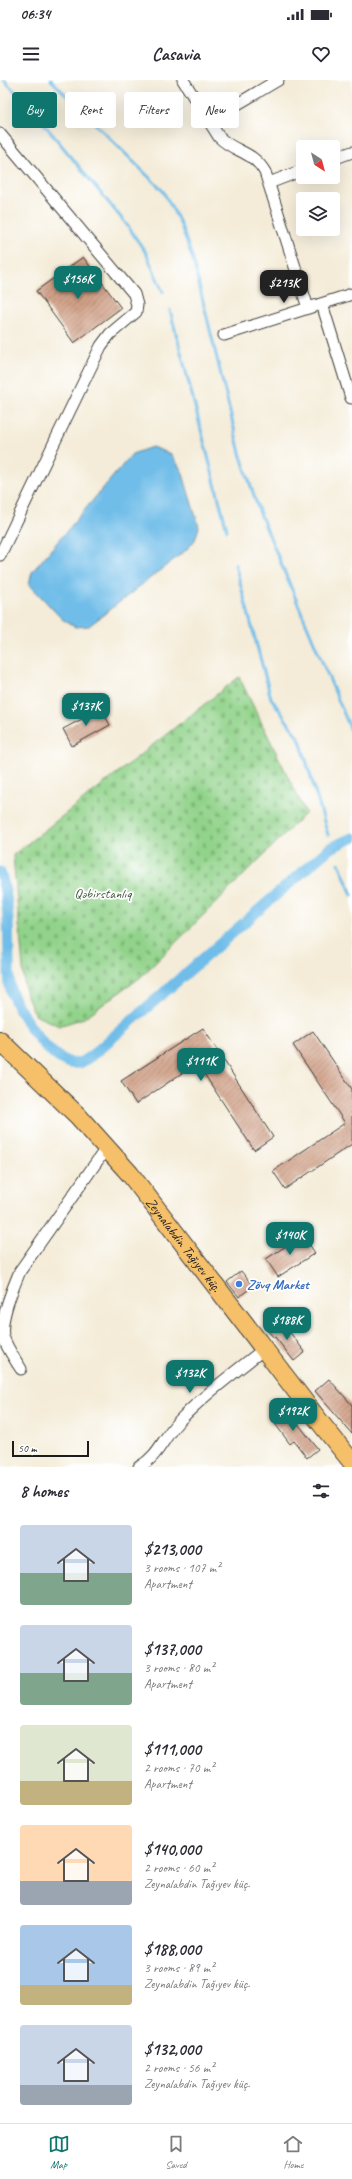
<!DOCTYPE html>
<meta charset="utf-8">
<style>
body{margin:0;font-family:Caveat,sans-serif;background:#f2f2f3;color:#2b2b33;height:100vh;display:flex;flex-direction:column;font-size:15px;white-space:nowrap}
*{box-sizing:border-box;margin:0}
p{font-size:13px;color:#7c7c81}
.icon{flex:none;width:22px;height:22px;fill:none;stroke:currentColor;stroke-width:2;stroke-linecap:round;stroke-linejoin:round}
.map{position:relative;height:1387px;overflow:hidden}
.drawer{display:flex;flex-direction:column;background:#fff;flex:1}
.drawer>*{flex:none}
.hud{position:absolute;left:12px;top:12px;width:328px;height:36px;display:flex;gap:8px}
.needle{width:26px;rotate:144deg}
.fabs{position:absolute;left:296px;top:60px;display:grid;gap:8px}
.fabs a{display:grid;place-items:center;width:44px;height:44px;border-radius:4px;background:#fff;box-shadow:0 4px 16px #0002;font-size:20px}
.scale{position:absolute;left:12px;bottom:10px;width:77px;box-sizing:border-box;padding-left:4px;border:2px solid #1c1c1c;border-top:0;font-size:11px;line-height:14px;white-space:nowrap;color:#1c1c1c;-webkit-text-stroke:3px #fff;paint-order:stroke}
.price{position:absolute;translate:-50% -34px;padding:0 9px;border-radius:8px;background:#0f766e;color:#fff;font-size:13px;line-height:26px;filter:drop-shadow(0 1px 2px #0008)}
.price::after{content:'';position:absolute;left:50%;top:24px;width:12px;height:9px;margin-left:-6px;background:inherit;clip-path:polygon(0 0,100% 0,50% 100%)}
.price.selected{background:#222;color:#fff}
ul{padding:0;list-style:none}
li{display:flex;align-items:center;gap:12px;height:100px;padding:0 20px}
li span{display:grid;place-items:center;flex:none;width:112px;height:80px;border-radius:4px;color:#555}
li>.icon{margin-inline-start:auto}
span .icon{width:48px;height:48px;fill:#fffc;stroke-width:1}
li b{font-size:17px}
h2{display:flex;justify-content:space-between;align-items:center;height:48px;padding:0 20px;font-size:17px}
.pill{padding:0 14px;border-radius:4px;background:#fff;box-shadow:0 4px 16px #0002;font-size:14px;line-height:36px}
.pill.selected{background:#0f766e;color:#fff}
.status{display:flex;justify-content:space-between;align-items:center;height:28px;padding:0 20px;background:#fff;direction:ltr}
.status svg{height:11px;fill:currentColor}
header{display:flex;justify-content:space-between;align-items:center;height:52px;padding:0 20px;background:#fff;font-size:18px;font-weight:800}
.tabs{display:flex;justify-content:space-around;align-items:center;height:56px;border-top:1px solid #e1e1e2;background:#fff;font-size:11px;color:#7c7c81}
.tabs a{display:grid;justify-items:center;gap:2px}
.tabs .selected{color:#0f766e}
.map>svg:first-child{display:block}
.cemetery{fill:url(#cemetery-stones);stroke:#567853}
.water{fill:#6fbde9;stroke:#466c82}
.lines{fill:none;stroke-linecap:round;stroke-linejoin:round}
.stream{stroke:#6fbde9;stroke-width:3}
.canal{stroke:#6fbde9;stroke-width:11}
.building{fill:url(#building-hatch)}
.minor-casing{stroke:#3c3b38;stroke-width:13}
.primary-casing{stroke:#3c3b38;stroke-width:20}
.minor{stroke:#fff;stroke-width:11}
.primary{stroke:#f6c06b;stroke-width:18}
.shop-dot{fill:#3f7fe0;stroke:#fff;stroke-width:1.5}
.labels{text-anchor:middle;dominant-baseline:central;stroke-width:3.5;stroke-linejoin:round;paint-order:stroke}
.park-label{font-size:14px;fill:#455c42;stroke:#fff}
.street-label{font-size:14px;fill:#1c1c1c;stroke:#fff}
.shop-label{font-size:14px;font-weight:bold;fill:#366cbe;stroke:#fff;text-anchor:start}
</style>
<div class="status"><b>06:34</b><svg viewBox="0 0 49 12"><path d="M0 12V9h3v3zM5 12V6h3v6zM10 12V3h3v9zM15 12V0h3v12zM26 1h20v11H26zM47 4h2v5h-2z"/></svg></div>
<header><svg class="icon" aria-label="menu" viewBox="0 0 24 24"><path d="M4 6h16M4 12h16M4 18h16"/></svg>Casavia<svg class="icon" aria-label="heart" viewBox="0 0 24 24"><path d="M12 20l-8-8c-3-5 5-10 8-4 3-6 11-1 8 4z"/></svg></header>
<div class="map">
<svg width="352" height="1387" viewBox="0 0 352 1387">
<defs>
<pattern id="cemetery-stones" width="16" height="16" patternUnits="userSpaceOnUse"><rect width="16" height="16" fill="#91d38a"/><path d="M2 7V4a2 2 0 0 1 4 0v3zM10 15v-3a2 2 0 0 1 4 0v3z" fill="#7cb576"/></pattern>
<pattern id="building-hatch" width="6" height="6" patternUnits="userSpaceOnUse"><rect width="6" height="6" fill="#d0a087"/><path d="M-1 1l2-2M0 6l6-6M5 7l2-2" fill="none" stroke="#a8826e"/></pattern>
</defs>
<rect width="100%" height="100%" fill="#fff"/>
<filter id="ink" filterUnits="userSpaceOnUse"><feTurbulence type="fractalNoise" baseFrequency=".025" numOctaves="2"/><feDisplacementMap in="SourceGraphic" scale="8" xChannelSelector="R" yChannelSelector="G"/><feConvolveMatrix kernelMatrix="1 2 1 2 8 2 1 2 1" color-interpolation-filters="sRGB"/></filter>
<filter id="wash" filterUnits="userSpaceOnUse"><feTurbulence type="fractalNoise" baseFrequency=".012" numOctaves="4" result="noise"/><feDisplacementMap in="SourceGraphic" scale="16" xChannelSelector="R" yChannelSelector="G"/><feGaussianBlur stdDeviation="0.9" result="paint"/><feColorMatrix in="noise" values="0 0 0 0 0 0 0 0 0 0 0 0 0 0 0 0 0 1.4 0 .05"/><feComposite in="paint" operator="in"/></filter>
<g filter="url(#wash)">
<rect width="100%" height="100%" fill="#f4ecd8"/>
<path class="cemetery" d="M239,597l67,136 -165,164 -57,41 -25,8 -24,-11 -10,-24 -12,-136z"/>
<path class="water" d="M152,367l19,7 11,17 17,56 -4,13 -9,10 -97,76 -14,1 -13,-8 -33,-35 3,-12 100,-118z"/>
<g class="lines">
<path class="stream" d="M4,0l26,27 97,118 19,28 17,39
M51,0l112,111 17,32 13,37 47,193 19,58 93,222
M170,230l57,220
M235,484l36,134 29,42 28,95
M339,783l13,32"/>
<path class="canal" d="M0,792c10,29 8,59 9,90 0,8 0,16 1,24 4,22 43,83 69,77 6,-2 13,-8 18,-12l233,-203 22,-10"/>
</g>
<g id="blocks">
<path class="building" d="M83,177l38,51 -47,35 -38,-52z
M101,629l9,16 -38,21 -9,-17z
M203,948l70,109 -19,13 -57,-87 -61,41 -15,-23z
M313,951l39,58v55l-67,45 -12,-18 72,-48 -52,-78z
M303,1155l12,18 -37,24 -12,-18z
M241,1191l12,15 -14,11 -12,-15z
M281,1241l24,31 -11,9 -19,-24 -1,1 -6,-7z
M329,1299l23,26v29l-37,-43z
M284,1326l34,43 -11,9 -13,-17 -4,3 -20,-27z"/>
</g>
</g>
<g filter="url(#ink)">
<use href="#blocks" fill-opacity="0" stroke="#3c3b38" stroke-width="1"/>
<g class="lines">
<defs>
<path id="minor" d="M183,0l36,57c16,16 33,13 46,35l43,136
M209,41l69,-41
M0,54l134,160 3,11 -1,7 -26,22 -9,12 -101,209
M333,79l19,-7
M269,103l34,-13
M322,224l29,94
M224,255l128,-41
M21,1289c-6,-10 -15,-22 -18,-33 -3,-18 10,-48 17,-65l87,-124
M139,1387c20,-11 25,-31 40,-46 26,-27 56,-49 85,-72"/>
<g id="primary">
<path id="s1" d="M0,961l78,75 52,58 193,252 29,36"/>
</g>
</defs>
<use href="#minor" class="minor-casing"/>
<use href="#primary" class="primary-casing"/>
<use href="#minor" class="minor"/>
<use href="#primary" class="primary"/>
</g>
</g>
<circle class="shop-dot" cx="239" cy="1204" r="4"/>
<g class="labels">
<g class="park-label">
<text x="103" y="813">Qəbirstanlıq</text>
</g>
<g class="street-label">
<text stroke="none"><textPath href="#s1" startOffset="275">Zeynalabdin Tağıyev küç.</textPath></text>
</g>
<g class="shop-label">
<text x="247" y="1204">Zövq Market</text>
</g>
</g>
</svg>
<div class="fabs">
<a><svg class="needle" viewBox="-14 -14 28 28"><path d="M0-13l5 13h-10z" fill="#e53935"/><path d="M0 13l5-13h-10z" fill="#7c7c81"/></svg></a>
<a><svg class="icon" aria-label="layers" viewBox="0 0 24 24"><path d="M12 4l9 5-9 5-9-5zM3 14l9 5 9-5"/></svg></a>
</div>
<div class="scale">50 m</div>
<b class="price" style="left:78px;top:220px">$156K</b>
<b class="price selected" style="left:284px;top:224px">$213K</b>
<b class="price" style="left:86px;top:647px">$137K</b>
<b class="price" style="left:201px;top:1002px">$111K</b>
<b class="price" style="left:290px;top:1176px">$140K</b>
<b class="price" style="left:287px;top:1261px">$188K</b>
<b class="price" style="left:190px;top:1314px">$132K</b>
<b class="price" style="left:293px;top:1352px">$192K</b>
<div class="hud">
<a class="pill selected">Buy</a>
<a class="pill">Rent</a>
<a class="pill">Filters</a>
<a class="pill">New</a>
</div>
</div>
<section class="drawer">
<h2>8 homes<svg class="icon" aria-label="filters" viewBox="0 0 24 24"><path d="M4 7h16M4 17h16"/><circle cx="9" cy="7" r="2"/><circle cx="15" cy="17" r="2"/></svg></h2>
<ul>
<li><span style="background:linear-gradient(#c9d6e8 60%,#7fa58c 0)"><svg class="icon" aria-label="home" viewBox="0 0 24 24"><path d="M3 11l9-7 9 7M6 9v11h12V9"/></svg></span><div><b>$213,000</b><p>3 rooms · 107 m²</p><p>Apartment</p></div></li>
<li><span style="background:linear-gradient(#c9d6e8 60%,#7fa58c 0)"><svg class="icon" aria-label="home" viewBox="0 0 24 24"><path d="M3 11l9-7 9 7M6 9v11h12V9"/></svg></span><div><b>$137,000</b><p>3 rooms · 80 m²</p><p>Apartment</p></div></li>
<li><span style="background:linear-gradient(#dfe7d0 70%,#c2b280 0)"><svg class="icon" aria-label="home" viewBox="0 0 24 24"><path d="M3 11l9-7 9 7M6 9v11h12V9"/></svg></span><div><b>$111,000</b><p>2 rooms · 70 m²</p><p>Apartment</p></div></li>
<li><span style="background:linear-gradient(#ffd9b3 70%,#9aa5b1 0)"><svg class="icon" aria-label="home" viewBox="0 0 24 24"><path d="M3 11l9-7 9 7M6 9v11h12V9"/></svg></span><div><b>$140,000</b><p>2 rooms · 60 m²</p><p>Zeynalabdin Tağıyev küç.</p></div></li>
<li><span style="background:linear-gradient(#a9c7e8 75%,#c2b280 0)"><svg class="icon" aria-label="home" viewBox="0 0 24 24"><path d="M3 11l9-7 9 7M6 9v11h12V9"/></svg></span><div><b>$188,000</b><p>3 rooms · 89 m²</p><p>Zeynalabdin Tağıyev küç.</p></div></li>
<li><span style="background:linear-gradient(#c9d6e8 75%,#9aa5b1 0)"><svg class="icon" aria-label="home" viewBox="0 0 24 24"><path d="M3 11l9-7 9 7M6 9v11h12V9"/></svg></span><div><b>$132,000</b><p>2 rooms · 56 m²</p><p>Zeynalabdin Tağıyev küç.</p></div></li>
</ul>
</section>
<nav class="tabs">
<a class="selected"><svg class="icon" aria-label="map" viewBox="0 0 24 24"><path d="M3 6l6-2 6 2 6-2v14l-6 2-6-2-6 2zM9 4v14M15 6v14"/></svg>Map</a>
<a><svg class="icon" aria-label="saved" viewBox="0 0 24 24"><path d="M7 4h10v16l-5-4-5 4z"/></svg>Saved</a>
<a><svg class="icon" aria-label="home" viewBox="0 0 24 24"><path d="M3 11l9-7 9 7M6 9v11h12V9"/></svg>Home</a>
</nav>
